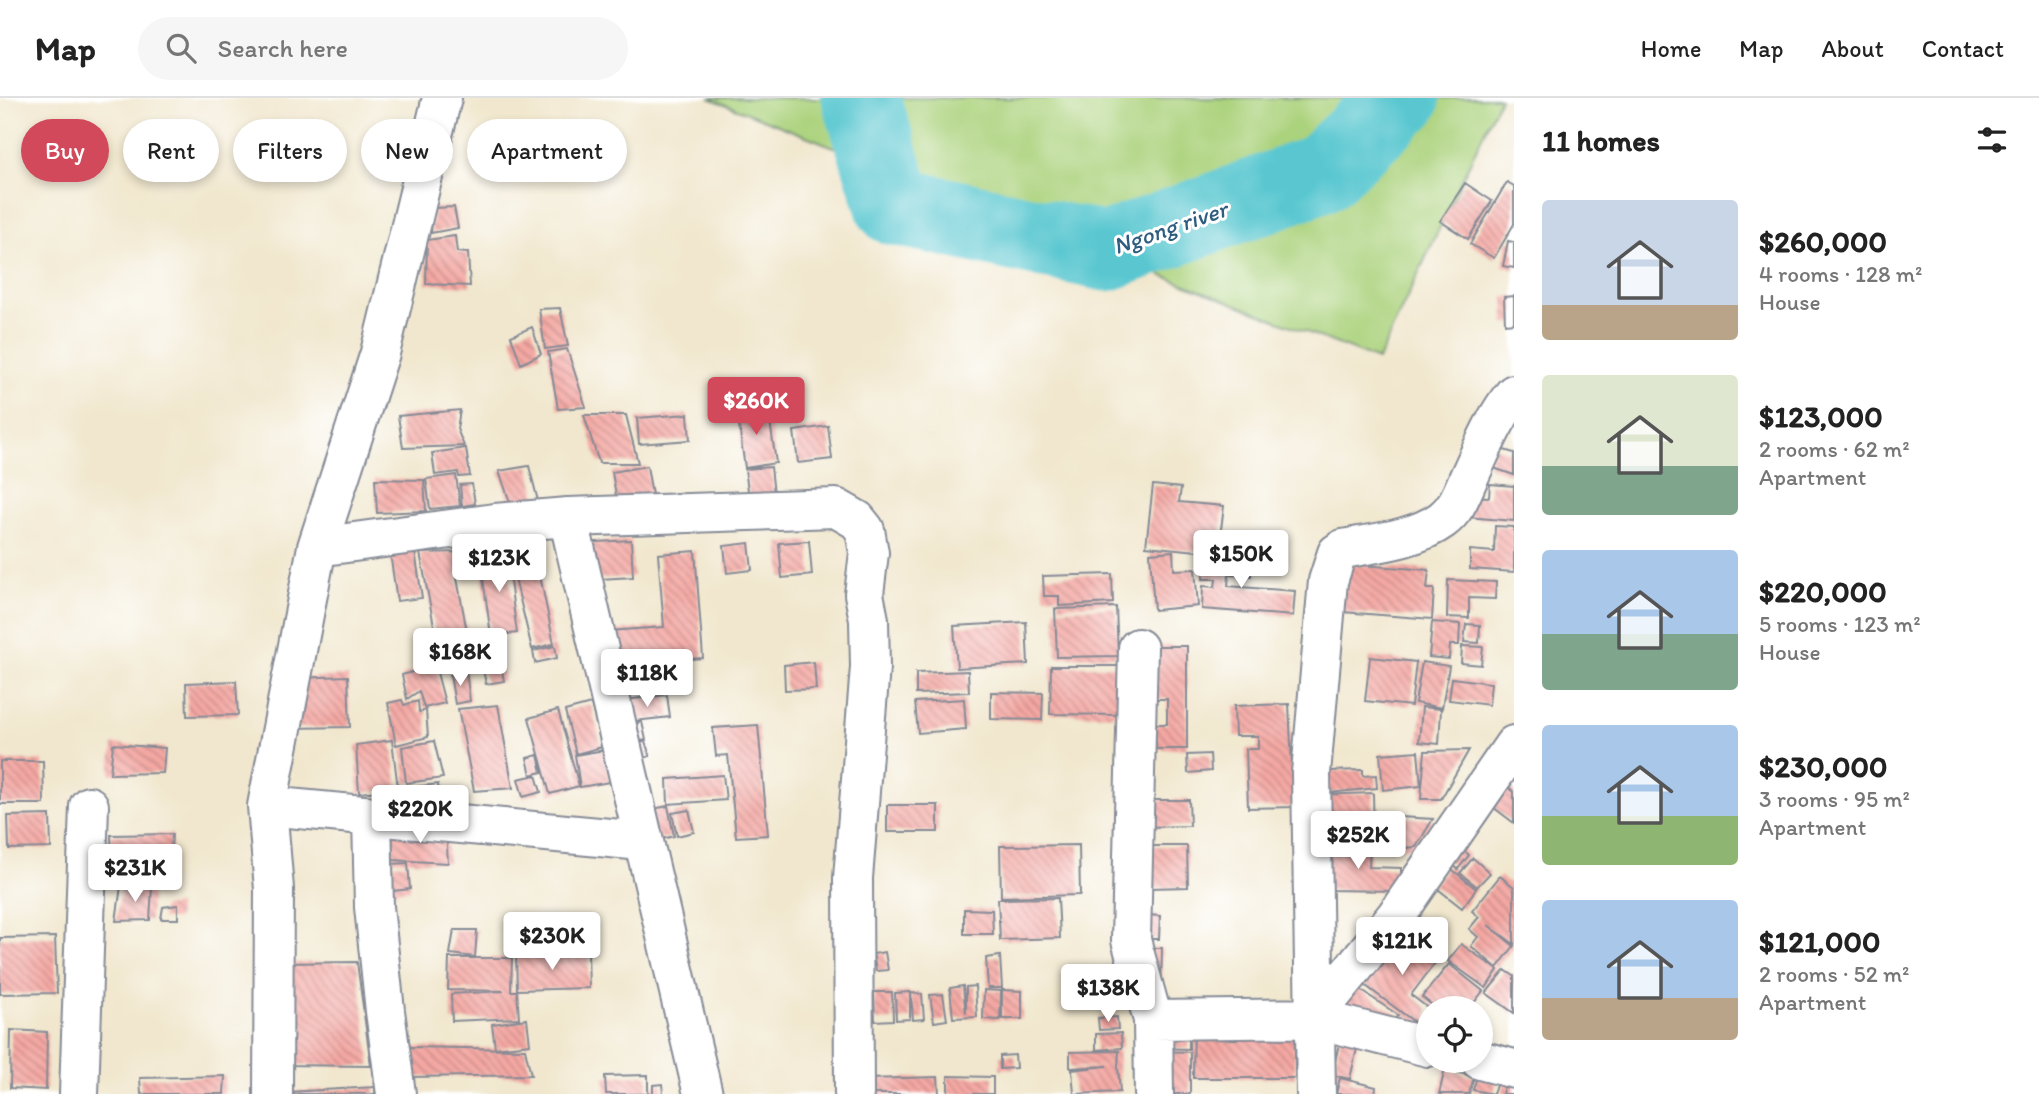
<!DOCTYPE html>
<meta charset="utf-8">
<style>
body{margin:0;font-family:Itim,sans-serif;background:#f6f6f6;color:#222;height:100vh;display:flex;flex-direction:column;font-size:26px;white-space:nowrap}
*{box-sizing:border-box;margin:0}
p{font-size:23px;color:#767676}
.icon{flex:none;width:38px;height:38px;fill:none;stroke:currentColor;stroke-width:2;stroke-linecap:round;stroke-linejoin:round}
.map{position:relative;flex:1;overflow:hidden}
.panel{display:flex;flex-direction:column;background:#fff;width:525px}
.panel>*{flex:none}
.top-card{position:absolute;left:21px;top:21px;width:665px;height:63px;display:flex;gap:14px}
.fabs{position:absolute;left:1416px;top:898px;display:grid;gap:14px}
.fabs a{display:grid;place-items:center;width:77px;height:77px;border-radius:50%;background:#fff;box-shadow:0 4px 10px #0003;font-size:35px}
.price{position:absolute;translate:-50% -60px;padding:0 16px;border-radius:7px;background:#fff;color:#222;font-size:23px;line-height:46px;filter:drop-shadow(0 2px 4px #0008)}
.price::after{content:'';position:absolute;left:50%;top:42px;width:21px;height:16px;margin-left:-10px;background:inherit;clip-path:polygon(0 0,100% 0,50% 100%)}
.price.selected{background:#d1495b;color:#fff}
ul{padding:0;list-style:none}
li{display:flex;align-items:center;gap:21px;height:175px;padding:0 28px}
li span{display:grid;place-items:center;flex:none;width:196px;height:140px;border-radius:7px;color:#555}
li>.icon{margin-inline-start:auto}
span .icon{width:84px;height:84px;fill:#fffc;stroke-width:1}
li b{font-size:30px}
h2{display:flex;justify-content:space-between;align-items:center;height:84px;padding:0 28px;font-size:30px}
.pill{padding:0 24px;border-radius:32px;background:#fff;box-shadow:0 4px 10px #0003;font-size:24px;line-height:63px}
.pill.selected{background:#d1495b;color:#fff}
header{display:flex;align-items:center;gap:42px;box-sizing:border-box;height:98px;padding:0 35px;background:#fff;border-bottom:2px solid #e0e0e0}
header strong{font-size:33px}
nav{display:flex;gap:38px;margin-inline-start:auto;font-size:24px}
.search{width:490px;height:63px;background:#f6f6f6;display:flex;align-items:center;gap:18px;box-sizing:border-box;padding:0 24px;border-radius:38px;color:#767676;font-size:26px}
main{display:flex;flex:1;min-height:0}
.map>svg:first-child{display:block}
.green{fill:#abd27c;stroke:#63806d;stroke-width:2}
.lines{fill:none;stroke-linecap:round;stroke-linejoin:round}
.river{stroke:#5ac7d0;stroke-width:79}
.building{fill:url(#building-back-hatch)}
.street-casing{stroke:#868b96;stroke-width:42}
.street{stroke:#fff;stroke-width:38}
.labels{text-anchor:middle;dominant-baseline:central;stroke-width:6;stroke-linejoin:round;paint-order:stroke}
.water-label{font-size:24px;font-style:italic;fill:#2e5d80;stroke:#fff}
</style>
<header>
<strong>Map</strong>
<div class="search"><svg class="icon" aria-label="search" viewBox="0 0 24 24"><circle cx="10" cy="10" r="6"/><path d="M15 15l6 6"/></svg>Search here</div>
<nav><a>Home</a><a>Map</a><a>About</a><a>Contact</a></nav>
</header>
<main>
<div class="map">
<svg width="1514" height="996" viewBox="0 0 1514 996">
<defs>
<pattern id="building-back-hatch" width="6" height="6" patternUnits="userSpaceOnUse" patternTransform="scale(1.75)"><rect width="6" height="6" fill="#f5a8a3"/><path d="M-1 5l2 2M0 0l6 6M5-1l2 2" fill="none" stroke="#c68988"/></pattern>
</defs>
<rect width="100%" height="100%" fill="#fff"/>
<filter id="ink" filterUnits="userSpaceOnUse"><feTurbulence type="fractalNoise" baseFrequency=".0143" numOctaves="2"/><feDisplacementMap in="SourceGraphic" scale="14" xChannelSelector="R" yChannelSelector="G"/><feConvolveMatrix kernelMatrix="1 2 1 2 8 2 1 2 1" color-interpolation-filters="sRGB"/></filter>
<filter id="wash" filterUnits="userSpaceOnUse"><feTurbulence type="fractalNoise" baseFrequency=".00686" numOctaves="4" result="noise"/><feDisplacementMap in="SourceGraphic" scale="28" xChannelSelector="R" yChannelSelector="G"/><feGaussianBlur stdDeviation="1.57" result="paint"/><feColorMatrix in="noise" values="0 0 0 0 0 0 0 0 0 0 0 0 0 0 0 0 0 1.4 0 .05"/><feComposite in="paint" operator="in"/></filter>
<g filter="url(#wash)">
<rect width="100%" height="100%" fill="#f1e7ce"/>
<path class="green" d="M709,0h791l-122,262z"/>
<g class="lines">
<path class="river" d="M861,0l34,108 211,46 215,-79 80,-75"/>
</g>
<g id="blocks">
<path class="building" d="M1507,84l7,4v38l-20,34 -24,-14z
M1465,85l27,18 -24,38 -28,-18z
M454,109l4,21 -27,5 2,-25z
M455,138l2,16 11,1 2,33 -44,-2 1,-44z
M1508,143l6,1v26l-11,-2z
M1514,198v27l-9,1 -1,-27z
M560,210l8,38 -23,3 -6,-40z
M532,229l9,27 -20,10 -10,-28z
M567,251l19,58 -28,2 -10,-57z
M768,309l8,56 -31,5 -8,-57z
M460,312l-3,19 7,17 -61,2 -5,-32z
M688,316l2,26 -51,4 -2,-26z
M584,317h42l12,48h-39z
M828,328l4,33 -34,4 -4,-32z
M1494,349l20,6v22l-26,-9z
M466,350l4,28 -11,1 -1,-5 -23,3 -3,-22z
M529,368l9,35 -27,4 -12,-34z
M647,368l5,29 -35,7 -5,-30z
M771,369l4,36 -25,2 -5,-36z
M456,377l4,31 -30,3 -4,-30z
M375,381l49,1 2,31 -49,2z
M472,386l3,20 -13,2 -2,-21z
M1490,386l24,2v35l-47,-4 2,-21 20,1z
M1153,387l28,3 -2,14 45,4 -6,47 -72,-7z
M1495,428l19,1v45l-44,-3v-19l24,2z
M631,442l2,37 -50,3 -3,-37z
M809,443l3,34 -30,3 -3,-35z
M749,445l3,27 -25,3 -3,-27z
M415,453l7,47 -25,3 -7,-48z
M695,453l8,107 -93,7 -2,-34 56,-4 -6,-73z
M1173,453l1,19 21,-1 3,37 -44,4 -4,-57z
M461,454l4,19 -9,2 12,64 -31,4 -17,-88z
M506,454l11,81 -26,3 -11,-80z
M1204,458l48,3 -1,17 -22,-1 -1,11 67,5 -2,25 -91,-7 1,-23 12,1 1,-8h-13z
M537,463l17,83 -22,5 -21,-87z
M1333,465l96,7 -2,19h7l-2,30 -102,-8z
M1112,476l1,29 -54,3v-10h-15l-1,-20z
M1448,482l48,2 -1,17 -26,-1v20l-22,-1z
M1116,509l2,49 -61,1 -2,-48z
M1026,524l2,42 -71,4 -3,-42z
M1432,524l28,2 -1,21h-9l-1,14 -20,-2z
M1466,526l14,1 -1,18 -15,-1z
M493,540l4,25 -58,8 -1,-6h-3l10,38 -21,5 -5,-17 -12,8 -5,-24 30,-9 -7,-17z
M555,548l2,12 -22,5 -2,-12z
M1152,548h35v103h-31v-25h11v-25h-14z
M1462,548l21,1 -2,18 -20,-2z
M1370,559l46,5 -5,44 -46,-5z
M814,564l2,27 -31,1 -1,-25z
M1422,564l27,4 -7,42 -27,-5z
M501,567l3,16 -18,3 -3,-15z
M1051,568h68l-1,49 -68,-1z
M466,573l4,30 -15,3 -5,-29z
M968,573l1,21 -53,2v-21z
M348,578l2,51 -61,1 6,-50z
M1452,580l39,5 -2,22 -40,-5z
M236,583l2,34 -51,1 -1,-33z
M991,594l52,1 -1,27 -51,-1z
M667,597l3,22 -44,5 -2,-22z
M964,601l2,30 -48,4 -3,-31z
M402,602l2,5 14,-4 1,11 7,-2 2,27 -32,8 -8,-42z
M591,606l11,43 -26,7 -11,-43z
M1289,606l5,103 -46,1 -2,-59h12v-13h-23l-1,-30z
M498,607l15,83 -39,3 -16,-82z
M1422,609l19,2 -2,35 -20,-2z
M558,612l21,76 -29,8 -21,-76z
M642,624l4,18 -17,4 -5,-18z
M758,627l10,110 -32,2 -8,-82 -12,1 -3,-28z
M392,642l6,49 -39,4 -3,-48z
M434,643l9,37 -37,5 -4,-36z
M645,643l5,15 -11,4 -5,-15z
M113,646l52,4 -2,25 -53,1z
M605,652l5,32 -30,5 -5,-32z
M1469,652l-28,49h-20l4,-48z
M1418,653l3,35 -38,4 -3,-36z
M1210,656l1,17 -23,2 -1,-18z
M538,657l4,17 -11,3 -4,-17z
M0,663h43l1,43h-44z
M1363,672v6l13,-1 1,13 -48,5 -1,-22z
M536,677l5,17 -18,5 -5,-18z
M723,677l3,25 -58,4 -1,-25z
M438,686l1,14 -25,4 -1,-15z
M1505,686l9,8v31l-25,-19z
M1373,695l1,47 -54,2 -2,-47z
M1145,702h44l1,26 -45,1z
M887,707h51v27h-51z
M668,708l6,30 -20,5 -6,-31z
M689,712l5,22 -17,4 -5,-23z
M50,717l1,33 -42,1 -1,-33z
M1382,718l51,3 -17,28 -38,3z
M393,731h53l2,34 -56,-3z
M172,736l-2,30 -58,-1 -1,-28z
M1079,747l1,50 -79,2 -1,-51z
M1458,747l11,10 -11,14 -12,-9z
M1149,748h38l1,41 -38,1z
M1327,748l43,1 -1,20 32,1v23l-75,-1z
M1473,760l17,15 -13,14 -17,-14z
M408,765l2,26 -17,2 -3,-27z
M1448,768l28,23 -14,19 -29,-23z
M1500,778l14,11v57l-26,-19 26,21 -17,22 -26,-22 7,-9 -9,-8 10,-12 -7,-6z
M121,788l31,1 -2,33 -34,1z
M1058,800l2,40 -60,2 -2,-41z
M178,807v14h-17l2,-12z
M964,811l28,1 1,24h-29z
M1147,817l13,1 -1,23h-11z
M454,832h23l-2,27 -25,-3z
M1400,833l38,28 -27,36 17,13v24l-66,-49z
M55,839l2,56 -57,1v-56z
M1461,846l37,26 -12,18 -38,-27z
M1149,850h13l-1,44z
M885,854l3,18 -12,1 -3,-17z
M588,855l1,35 -72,2 -1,-35z
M1000,858l2,32h-14l-2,-30z
M449,860h63l-1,33h6l2,27 -67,3 -1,-27 53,-3 -56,-1z
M357,864l14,104 -88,-1 1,-102z
M1449,866l34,27 -13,17 -7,-6 -5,6h-22l-14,-11z
M1505,872l9,6v37l-28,-20z
M963,888l3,27v-26l9,-1 2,31 -24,1 -3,-30z
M1356,889l42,28 -13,19 -42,-28z
M984,892l17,1 -1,29 -17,-1z
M1002,892l20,1v28h-20z
M874,894h18l1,28 -18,1z
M910,894v27l-14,1 -1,-27z
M911,895l11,1 2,25 -11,1z
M943,896l4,26 -13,2 -4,-27z
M1117,919l1,12 -19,1 -1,-12z
M527,921l3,25 -35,4 -3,-24z
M1194,926l101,2v52h-102z
M1189,928v23l-31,-1z
M11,932l36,2 -1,58 -36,-2z
M1121,935l1,15 -26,2v-16z
M1341,937l18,4 -9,40 -18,-4z
M410,949l115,2 6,26 -121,2z
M1119,953l-1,15 2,26 -46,2 -2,-24 35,-4 -37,2v-16z
M1160,953l30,1v42h-30z
M1015,957l1,13 -16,1v-13z
M1445,971l29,8 -5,17h-30z
M648,977v19h-42l-1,-18z
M225,978l-1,18h-83l-1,-16z
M948,978l45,1v17h-45z
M938,979l1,17h-71l-1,-15z
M1477,979l20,5 -4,12 -20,-4z
M1340,980l36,9 -1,7h-39z
M1505,982l9,2v12h-12z
M662,986l1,10h-10v-9z
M375,989v7h-87v-2z"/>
</g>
</g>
<g filter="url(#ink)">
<use href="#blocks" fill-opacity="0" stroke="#868b96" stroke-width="2"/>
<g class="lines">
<defs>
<path id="street" d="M568,419l135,577
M317,449l178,-24 73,-6 268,-9 21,12 8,10 4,23 -5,41 5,26 1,47 -17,211 1,216
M1138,550l-7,292 22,80 1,74
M267,708l375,35
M372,718l2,91 11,104 11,83
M1313,920l83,-102 118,-171
M1153,922l160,-2 115,29
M1480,962l34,9
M79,996l10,-288
M273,996l1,-205 -7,-83 50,-259 63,-194 62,-255
M1316,996l-5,-321 17,-192 9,-28 6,-4c32,-6 73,-10 99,-29 16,-12 20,-28 28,-45 13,-28 25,-58 44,-81"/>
</defs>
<use href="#street" class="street-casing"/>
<use href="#street" class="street"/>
</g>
</g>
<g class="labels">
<g class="water-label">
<text transform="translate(1170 129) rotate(-19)">Ngong river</text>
</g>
</g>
</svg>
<div class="fabs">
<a><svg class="icon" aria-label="locate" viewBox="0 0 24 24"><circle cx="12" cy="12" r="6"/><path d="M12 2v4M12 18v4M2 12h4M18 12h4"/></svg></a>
</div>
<b class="price selected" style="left:756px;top:339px">$260K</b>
<b class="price" style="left:1241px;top:492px">$150K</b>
<b class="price" style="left:499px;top:496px">$123K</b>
<b class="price" style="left:460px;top:590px">$168K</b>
<b class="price" style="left:647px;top:611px">$118K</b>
<b class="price" style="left:420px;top:747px">$220K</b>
<b class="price" style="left:1358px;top:773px">$252K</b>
<b class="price" style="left:135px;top:806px">$231K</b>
<b class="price" style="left:552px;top:874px">$230K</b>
<b class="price" style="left:1402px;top:879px">$121K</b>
<b class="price" style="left:1108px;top:926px">$138K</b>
<div class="top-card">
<a class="pill selected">Buy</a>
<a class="pill">Rent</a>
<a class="pill">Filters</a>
<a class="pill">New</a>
<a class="pill">Apartment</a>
</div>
</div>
<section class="panel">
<h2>11 homes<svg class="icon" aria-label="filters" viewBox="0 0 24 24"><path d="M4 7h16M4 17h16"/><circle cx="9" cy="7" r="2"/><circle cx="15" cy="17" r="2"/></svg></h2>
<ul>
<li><span style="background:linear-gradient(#c9d6e8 75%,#b9a48a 0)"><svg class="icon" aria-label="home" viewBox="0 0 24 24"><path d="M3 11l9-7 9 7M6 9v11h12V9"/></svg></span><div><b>$260,000</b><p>4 rooms · 128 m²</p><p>House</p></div></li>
<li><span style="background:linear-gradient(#dfe7d0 65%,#7fa58c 0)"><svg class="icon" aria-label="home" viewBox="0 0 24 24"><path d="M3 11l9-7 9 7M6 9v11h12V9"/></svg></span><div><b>$123,000</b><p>2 rooms · 62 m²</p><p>Apartment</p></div></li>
<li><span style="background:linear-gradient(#a9c7e8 60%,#7fa58c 0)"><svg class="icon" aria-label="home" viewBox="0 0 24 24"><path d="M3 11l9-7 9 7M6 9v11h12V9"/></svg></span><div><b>$220,000</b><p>5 rooms · 123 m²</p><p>House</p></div></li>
<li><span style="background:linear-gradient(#a9c7e8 65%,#8fb573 0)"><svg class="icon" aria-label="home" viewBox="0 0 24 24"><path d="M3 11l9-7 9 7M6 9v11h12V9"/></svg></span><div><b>$230,000</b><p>3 rooms · 95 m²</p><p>Apartment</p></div></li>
<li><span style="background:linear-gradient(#a9c7e8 70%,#b9a48a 0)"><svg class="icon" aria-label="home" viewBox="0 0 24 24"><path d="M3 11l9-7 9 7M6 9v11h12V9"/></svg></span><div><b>$121,000</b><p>2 rooms · 52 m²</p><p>Apartment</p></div></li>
</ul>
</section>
</main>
